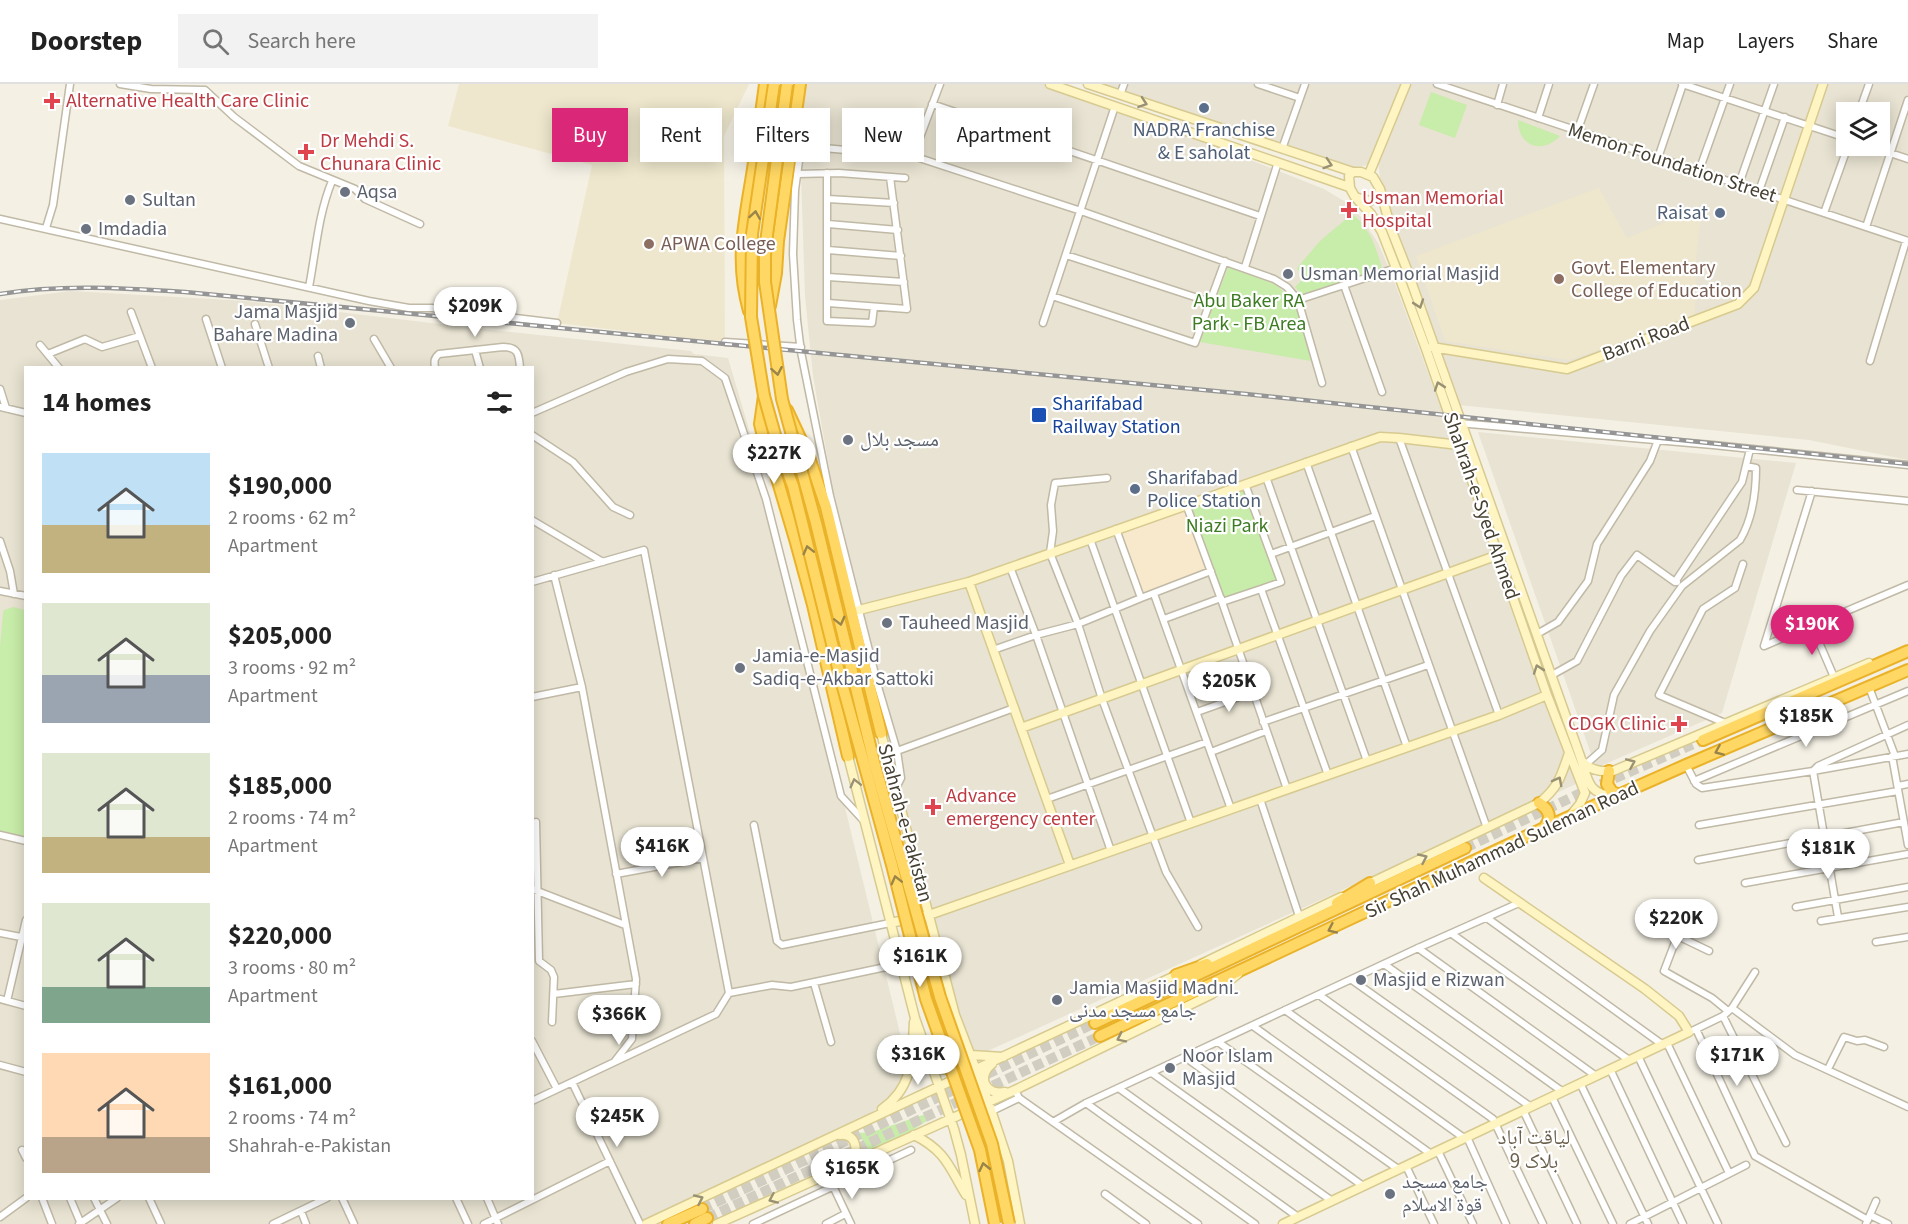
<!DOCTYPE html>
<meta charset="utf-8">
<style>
body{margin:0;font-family:"Source Sans 3","Noto Naskh Arabic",sans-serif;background:#f2f2f2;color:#222;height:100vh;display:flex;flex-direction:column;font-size:22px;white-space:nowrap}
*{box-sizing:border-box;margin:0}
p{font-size:20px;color:#767676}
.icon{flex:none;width:33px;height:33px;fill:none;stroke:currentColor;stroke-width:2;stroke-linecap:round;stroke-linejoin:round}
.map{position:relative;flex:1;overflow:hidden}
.drawer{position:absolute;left:24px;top:282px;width:510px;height:834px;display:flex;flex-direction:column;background:#fff;border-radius:0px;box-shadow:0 3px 15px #0003}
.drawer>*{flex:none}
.guide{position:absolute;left:552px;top:24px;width:570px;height:54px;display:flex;gap:12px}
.controls{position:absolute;left:1836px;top:18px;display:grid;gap:12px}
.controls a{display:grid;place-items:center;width:54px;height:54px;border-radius:0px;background:#fff;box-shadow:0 3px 15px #0003;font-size:30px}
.price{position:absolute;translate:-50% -51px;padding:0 14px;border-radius:21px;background:#fff;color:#222;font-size:20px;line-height:39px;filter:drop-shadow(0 2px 3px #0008)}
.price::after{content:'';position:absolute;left:50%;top:36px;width:18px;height:14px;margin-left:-9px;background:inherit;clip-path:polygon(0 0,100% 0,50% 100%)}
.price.current{background:#db2777;color:#fff}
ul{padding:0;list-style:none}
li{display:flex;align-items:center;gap:18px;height:150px;padding:0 18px}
li span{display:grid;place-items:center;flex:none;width:168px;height:120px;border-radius:0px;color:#555}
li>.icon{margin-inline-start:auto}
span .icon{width:72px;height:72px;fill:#fffc;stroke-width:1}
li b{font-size:26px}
h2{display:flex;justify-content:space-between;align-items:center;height:72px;padding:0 18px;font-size:26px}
.chip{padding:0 21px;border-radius:0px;background:#fff;box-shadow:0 3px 15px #0003;font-size:21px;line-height:54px}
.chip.current{background:#db2777;color:#fff}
header{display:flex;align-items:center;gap:36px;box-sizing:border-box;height:84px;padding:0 30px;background:#fff;border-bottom:2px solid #e0e0e0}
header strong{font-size:28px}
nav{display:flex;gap:33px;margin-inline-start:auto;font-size:21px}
.search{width:420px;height:54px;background:#f2f2f2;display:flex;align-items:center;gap:15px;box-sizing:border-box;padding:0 21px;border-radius:0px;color:#767676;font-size:22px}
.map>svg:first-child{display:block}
.residential{fill:#e8e3d2;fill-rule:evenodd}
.commercial{fill:#f8e9cd}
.education{fill:#eee7cd}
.green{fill:#c8eca9}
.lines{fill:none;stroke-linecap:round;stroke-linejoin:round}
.highway-tunnel{stroke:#d1cdc1;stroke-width:10;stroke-dasharray:10 5;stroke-linecap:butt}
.street-casing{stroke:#c0b9a6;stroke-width:9}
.secondary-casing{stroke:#d7ca90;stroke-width:11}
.highway-casing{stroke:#eab228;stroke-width:14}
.street{stroke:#fff;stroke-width:6}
.secondary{stroke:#fff5c3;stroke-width:8}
.highway{stroke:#ffd764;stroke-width:10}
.rail-casing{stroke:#959595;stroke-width:4.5}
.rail{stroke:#fff;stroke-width:2;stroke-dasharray:7;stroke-linecap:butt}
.highway-bridge-casing{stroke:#eab228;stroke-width:14;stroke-linecap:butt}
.highway-bridge{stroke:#ffd764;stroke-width:10}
.oneway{stroke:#999174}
.oneway2{stroke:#998449}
.health-dot{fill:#e0444e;stroke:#fff;stroke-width:2}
.service-dot{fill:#5c6f8a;stroke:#fff;stroke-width:2}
.worship-dot{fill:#6b7280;stroke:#fff;stroke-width:2}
.education-dot{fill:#8d6e63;stroke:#fff;stroke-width:2}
.transit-dot{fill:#1a4fb4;stroke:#fff;stroke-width:2}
.labels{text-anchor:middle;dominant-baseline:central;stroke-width:4.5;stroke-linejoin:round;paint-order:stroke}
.health-label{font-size:20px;fill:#be3a42;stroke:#fff;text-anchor:start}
.service-label{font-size:20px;fill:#4e5e75;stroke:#fff}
.street-label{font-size:20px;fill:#464033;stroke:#fff}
.worship-label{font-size:20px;fill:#5b616d;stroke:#fff;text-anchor:start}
.education-label{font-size:20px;fill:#785e54;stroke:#fff;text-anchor:start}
.park-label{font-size:20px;fill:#3d7c22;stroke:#fff}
.transit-label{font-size:20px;fill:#164399;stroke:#fff;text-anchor:start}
.neighbourhood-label{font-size:21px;fill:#6a5f4a;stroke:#fff}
</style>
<header>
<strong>Doorstep</strong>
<div class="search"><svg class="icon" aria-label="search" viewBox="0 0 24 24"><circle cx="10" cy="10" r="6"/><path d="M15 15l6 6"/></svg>Search here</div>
<nav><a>Map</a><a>Layers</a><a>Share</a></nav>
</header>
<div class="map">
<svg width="1908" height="1140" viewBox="0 0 1908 1140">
<rect width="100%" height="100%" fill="#f4f0e4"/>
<path class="residential" d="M798,0h259l267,105 20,12 16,15 18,27 13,30 105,283 80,228 -606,275 -73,-268 -43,-182 -41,-233 -8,-80z
M1093,0h815v376l-99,-20 -351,-35 -74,-191 -6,-53 -15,5 -16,2zM1846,28h34v34h-34z
M71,207l175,10 236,28 209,22 3,3 34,4 43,146 137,562 -9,20 -13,16 -21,15 -226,107h-639v-924zM26,284h506v830h-506z
M1478,348l318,31 -74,250 -126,55z"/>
<path class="commercial" d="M1186,421l26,69 -71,24 -25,-68z"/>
<path class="education" d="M459,0h290l-25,52 1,207 -168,-20 35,-158 -144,-39z
M1599,104l28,50 75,-31 -6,51 -1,59 -126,43 -124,-19 -29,-85z"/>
<path class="green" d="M1431,8l36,13 -12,33 -36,-13z
M1518,36l42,16c-18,19 -42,10 -42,-16z
M1352,130c18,13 24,34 30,54l-79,28 -8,-9 9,-9 -7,-10 23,-27z
M1228,183l47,17 21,19 15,58 -111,-19z
M1245,400l36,98 -59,20 -36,-97z
M13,523l12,3v226l-25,-5v-184l3,-34 1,-3z
M929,1029l4,4 -26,17 -40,19 -2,-2v-9l-6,-5 -1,-4 14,-1z"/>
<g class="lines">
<path class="highway-tunnel" d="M1465,764l118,-56 120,-52
M702,1125l393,-186
M707,1134l393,-182"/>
<defs>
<path id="street" d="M120,0l31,5 54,1 29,27 65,49 56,23 10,10 55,25
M1258,0l42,14
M1437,0l471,157
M1682,0l164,54
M1120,11l4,-11
M932,20l328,112
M1497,21l6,-21
M1859,28l10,-28
M1538,34l11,-34
M1577,48l17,-48
M1869,62l39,13
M1282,65l23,-65
M913,72l27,-72
M1658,74l25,-74
M1699,87l31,-87
M827,89v148l45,2 2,-16
M797,90l42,-1 66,5
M1739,100l35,-100
M1759,107l26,-74
M828,115l66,4
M1824,129l24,-67
M0,135l369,82 40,7h23l125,15
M828,140l70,6
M1866,143l42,-127
M46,144l7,-23 17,-121
M828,166l73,6
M1066,171l144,47
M1245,183l33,-105
M828,193l76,5
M1344,201l38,107
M309,203c7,-36 9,-72 23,-106
M1052,212l143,47 30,-82
M1298,216l98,-32
M828,219l79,6 -17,-132
M131,228l21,56
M206,235l16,49
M1043,239l72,-217
M255,240l14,44
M374,255l17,29
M725,258l76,5
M40,261l19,23
M475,266l5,18
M48,270l37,-15 17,8 38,-11
M318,272l3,12
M1870,277l36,-120
M435,284c-1,-7 -1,-10 4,-14l64,-7c15,0 16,7 17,21
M0,305l6,19
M0,323l26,6
M532,329l94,-41 42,-13 34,2 23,17 41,121 75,297 23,25
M1458,339l255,22 195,20
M532,351l41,27 40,45 17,8
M1399,354l100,277
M1351,362l136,382
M1306,378l101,285
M1266,393l101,284
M1107,394l-52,5 -4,22 2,26 -3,22 28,71 24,75 64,173 32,55
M1245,400l36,98 -20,7
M1797,406l111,11
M1186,420l36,98 65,187
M532,436l71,42
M1116,445l25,69 70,-27
M1090,455l101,284
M0,457l10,30 4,23
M1271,470l104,-38
M1010,483l26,68 75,216
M554,491l28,112 54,292 -4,60 -17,22
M532,498l112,-32 85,443 -13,21 -184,87
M1677,498h-2l67,-100 8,-33
M0,507l26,5
M1154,510l77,215
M1222,518l39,-13 67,186
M1164,535l57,-21
M1812,542l22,51
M1537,550l21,-12 30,-41 9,-37 53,-83 8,-21
M1764,562l48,-155
M1764,562l144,-61
M993,566l43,-15 42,-11 63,-26
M1552,591l25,-14 44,-85 16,-21 38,27
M1869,603l26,69
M532,613l50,-10
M1197,628l56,-20
M1263,638l165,-57
M1725,639l-66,-28 44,-86 32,-21 8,-24
M897,667l117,-43
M1211,668l55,-21
M1892,672l16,89
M1585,681l17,-15 12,-55 36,-64 32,-45 58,-46c13,-22 16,-47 16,-72l-10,-2
M1686,681l10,19 6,4 111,-17 95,-17
M1694,697l214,-90
M1898,702l10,-2
M896,704l5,-10 -4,-27 -18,-61 -49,-194 -29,-144 -4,-32 -4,-66 2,-64 6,-44 112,10 168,55 193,68 13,8 11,13 24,83
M1047,715l160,-57
M1260,715l39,117
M536,738l3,139 12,9 3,7 -2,45
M754,741l23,116 5,4 108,-22
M1699,741l199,-34
M0,751l26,6
M1698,776l206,-38
M616,790l87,-16
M1745,799l163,-29
M532,805l93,36
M1796,823l112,-20
M1838,833l-25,-146 5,-5 90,-41
M1487,834l176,127
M1821,837l87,-14
M1655,841l54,26
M0,849l26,5
M1452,850l177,126
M1677,853l-13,34 48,27 16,13
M1876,858l32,-5
M1418,864l178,128
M1384,880l179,128
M1352,896l179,127
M814,899l17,59
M729,909l43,-8 19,2 109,-23
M554,910l82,-10
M1319,911l174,124 50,105
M0,915l26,7
M7,917l19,-81
M1732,924l63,47 113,52
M1285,926l179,128
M1723,932l63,127
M1253,942l178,128
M1696,945l59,127 113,64
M1694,946l29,-14 9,-8 23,-36
M532,957l25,48
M1218,958l180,127
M1667,959l62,130
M1638,972l80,168
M1185,973l178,129
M0,981l26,7
M1610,985l73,155
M1828,985l16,-32 13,4 8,-1 19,7
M1152,989l180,128
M572,998l68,142
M1580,999l68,141
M1120,1005l178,128
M1015,1006l4,8 179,126
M1552,1013l61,127
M1086,1019l169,121
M1523,1026l54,114
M992,1027l27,-13
M1053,1038l33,-19 332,-155 101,-45
M1467,1053l39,87
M22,1066l4,8
M1438,1067l35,73
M1406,1082l28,58
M833,1102l18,38
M1105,1110l41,30
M42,1114l10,26
M70,1114l11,26
M94,1114l13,26
M149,1114l12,26
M342,1114l12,26
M456,1114l12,26
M487,1114l11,26
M301,1127l5,13
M1870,1131l18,9
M0,1133l26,-19
M79,1140l38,-26
M273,1140l54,-26
M484,1140l126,-63
M753,1140l158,-74
M826,1140l19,-10
M1630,1140l116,-59
M1866,1140l10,-23"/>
<path id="secondary" d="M1050,0l299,103
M1088,0l265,88
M1353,88h8l12,5 7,12 -2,8 -8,4 -15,-4 -5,-9 -1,-12z
M1369,90l37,-90
M1380,105l11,40 15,38 174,489c8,23 7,38 33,40
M1355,113l16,17 11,18 14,36 30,81 121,346 38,98 -5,11 -10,12
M1432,263l135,22 171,-65 16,-16 69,-204
M969,498l101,283
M859,526l110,-28 411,-145 19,1 60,7
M1021,644l477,-173
M881,649l74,282 33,86 20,60 12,63
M848,672l67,262 39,111 7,26 14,69
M1583,678c8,9 19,10 30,9l256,-108
M1366,801l173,-82c20,-16 22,-27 30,-50
M890,839l39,-8 570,-200 48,-20
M1201,880l140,-67
M971,971l32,2
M931,980c12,8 25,9 35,-3
M992,980c-16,13 -6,32 13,28
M882,1025c32,-22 30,-53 32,-87
M840,1051c18,-2 19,19 10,30
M914,1051c32,16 35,32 52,60
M646,1140l535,-251
M717,1140l298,-134 197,-96 26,-20
M1283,1140l406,-192 -10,-16 -34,-27 -161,-111"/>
<path id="highway" d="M770,222l6,-33 2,-32 22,-157
M749,227c-14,-50 -5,-86 3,-136 5,-30 9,-61 13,-91
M764,312l-4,28 6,24 7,17 22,74 18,66 35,151
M787,326l22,47 17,50 55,226
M1703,656l205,-89
M1609,687l-2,13 5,8 8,3
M1539,719c11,7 13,15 5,25
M1337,819l33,-20
M1176,891l31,-11
M1095,939l370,-175
M1100,952l444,-208 142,-63 222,-95
M668,1140l34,-15
M695,1140l12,-6"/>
</defs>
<use href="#street" class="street-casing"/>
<use href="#secondary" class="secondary-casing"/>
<use href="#highway" class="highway-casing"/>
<use href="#street" class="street"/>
<use href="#secondary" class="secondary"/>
<use href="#highway" class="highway"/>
<defs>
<path id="rail" d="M0,210c61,-10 123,-6 185,-2l1061,102 662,70"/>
</defs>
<use href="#rail" class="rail-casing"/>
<use href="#rail" class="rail"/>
<defs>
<path id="highway-bridge" d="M774,0l-22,150 -1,83 13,79 15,53 14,37 48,194 51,185 34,134 54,151 15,74
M787,0l-22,166v32l17,117 34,124 58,239 66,235 52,147 17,80"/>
</defs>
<use href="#highway-bridge" class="highway-bridge-casing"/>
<use href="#highway-bridge" class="highway-bridge"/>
</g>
<defs><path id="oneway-chevron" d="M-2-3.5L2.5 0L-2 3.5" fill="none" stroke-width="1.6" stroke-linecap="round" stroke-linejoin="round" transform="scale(1.5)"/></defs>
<g class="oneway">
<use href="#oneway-chevron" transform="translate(1143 19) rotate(19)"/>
<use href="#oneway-chevron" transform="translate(1328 80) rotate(18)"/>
<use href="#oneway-chevron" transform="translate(1419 220) rotate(71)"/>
<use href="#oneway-chevron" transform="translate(1439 302) rotate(-109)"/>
<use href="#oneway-chevron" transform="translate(1538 585) rotate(-109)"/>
<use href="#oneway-chevron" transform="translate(1631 679) rotate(-23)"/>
<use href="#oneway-chevron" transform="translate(1558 697) rotate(-62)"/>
<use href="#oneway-chevron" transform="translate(855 699) rotate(-104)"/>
<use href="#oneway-chevron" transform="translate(1423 774) rotate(-25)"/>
<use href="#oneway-chevron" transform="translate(1121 954) rotate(154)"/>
<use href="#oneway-chevron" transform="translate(699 1115) rotate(-25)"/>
<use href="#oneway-chevron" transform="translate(773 1115) rotate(156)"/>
</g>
<g class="oneway2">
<use href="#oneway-chevron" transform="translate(755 131) rotate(-81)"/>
<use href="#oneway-chevron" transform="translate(777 287) rotate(80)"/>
<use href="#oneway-chevron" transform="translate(808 466) rotate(-104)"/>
<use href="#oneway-chevron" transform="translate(840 537) rotate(76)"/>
<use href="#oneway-chevron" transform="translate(1719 667) rotate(157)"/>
<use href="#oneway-chevron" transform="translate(896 796) rotate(-104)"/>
<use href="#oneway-chevron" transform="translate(1332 845) rotate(155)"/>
<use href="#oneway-chevron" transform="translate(984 1083) rotate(-103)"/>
</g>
<g class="health-dot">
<path d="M49 8h6v6h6v6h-6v6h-6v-6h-6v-6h6z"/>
<path d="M303 59h6v6h6v6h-6v6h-6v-6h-6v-6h6z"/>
<path d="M1346 117h6v6h6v6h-6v6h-6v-6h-6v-6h6z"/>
<path d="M1676 631h6v6h6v6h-6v6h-6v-6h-6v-6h6z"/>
<path d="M930 714h6v6h6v6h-6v6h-6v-6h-6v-6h6z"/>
</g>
<g class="service-dot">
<circle cx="1204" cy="24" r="6"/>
<circle cx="1720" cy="129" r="6"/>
<circle cx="1135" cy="405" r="6"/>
</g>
<g class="worship-dot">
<circle cx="345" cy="108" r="6"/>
<circle cx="130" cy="116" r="6"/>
<circle cx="86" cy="145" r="6"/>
<circle cx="1288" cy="190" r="6"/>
<circle cx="350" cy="239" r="6"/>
<circle cx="848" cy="356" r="6"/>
<circle cx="887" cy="539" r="6"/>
<circle cx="740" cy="584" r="6"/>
<circle cx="1361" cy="896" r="6"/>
<circle cx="1057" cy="916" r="6"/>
<circle cx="1170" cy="984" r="6"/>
<circle cx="1390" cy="1110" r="6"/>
</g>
<g class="education-dot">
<circle cx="649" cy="160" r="6"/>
<circle cx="1559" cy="195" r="6"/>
</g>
<rect class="transit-dot" x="1031" y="323" width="16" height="16" rx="3"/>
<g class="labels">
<g class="health-label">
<text x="66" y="17">Alternative Health Care Clinic</text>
<text x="320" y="57">Dr Mehdi S.<tspan x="320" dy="23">Chunara Clinic</tspan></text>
<text x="1362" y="114">Usman Memorial<tspan x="1362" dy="23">Hospital</tspan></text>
<text x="1666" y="640" text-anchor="end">CDGK Clinic</text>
<text x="946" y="712">Advance<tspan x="946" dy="23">emergency center</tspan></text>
</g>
<g class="service-label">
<text x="1204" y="46">NADRA Franchise<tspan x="1204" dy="23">&amp; E saholat</tspan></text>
<text x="1708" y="129" text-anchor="end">Raisat</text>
<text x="1147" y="394" text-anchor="start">Sharifabad<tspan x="1147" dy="23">Police Station</tspan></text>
</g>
<g class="street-label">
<text transform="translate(1672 79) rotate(18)">Memon Foundation Street</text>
<text transform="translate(1646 255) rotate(-21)">Barni Road</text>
<text transform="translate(1481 422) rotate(71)">Shahrah-e-Syed Ahmed</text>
<text transform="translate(905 739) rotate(75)">Shahrah-e-Pakistan</text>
<text transform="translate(1502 766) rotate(-25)">Sir Shah Muhammad Suleman Road</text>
</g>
<g class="worship-label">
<text x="357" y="108">Aqsa</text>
<text x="142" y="116">Sultan</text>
<text x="98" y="145">Imdadia</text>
<text x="1300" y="190">Usman Memorial Masjid</text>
<text x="338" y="228" text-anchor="end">Jama Masjid<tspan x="338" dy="23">Bahare Madina</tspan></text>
<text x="860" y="356">مسجد بلال</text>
<text x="899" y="539">Tauheed Masjid</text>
<text x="752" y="572">Jamia-e-Masjid<tspan x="752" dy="23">Sadiq-e-Akbar Sattoki</tspan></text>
<text x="1373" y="896">Masjid e Rizwan</text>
<text x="1069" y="904">Jamia Masjid Madni۔<tspan x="1069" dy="23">جامع مسجد مدنی</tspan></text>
<text x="1182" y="972">Noor Islam<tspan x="1182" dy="23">Masjid</tspan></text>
<text x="1402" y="1098">جامع مسجد<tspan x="1402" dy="23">قوۃ الاسلام</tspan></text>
</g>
<g class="education-label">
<text x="661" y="160">APWA College</text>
<text x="1571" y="184">Govt. Elementary<tspan x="1571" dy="23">College of Education</tspan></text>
</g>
<g class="park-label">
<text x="1249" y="217">Abu Baker RA<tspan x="1249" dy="23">Park - FB Area</tspan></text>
<text x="1227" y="442">Niazi Park</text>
</g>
<g class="transit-label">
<text x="1052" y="320">Sharifabad<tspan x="1052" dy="23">Railway Station</tspan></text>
</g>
<g class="neighbourhood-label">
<text x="1534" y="1053">لیاقت آباد<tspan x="1534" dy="24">بلاک 9</tspan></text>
</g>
</g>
</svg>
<div class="controls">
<a><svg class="icon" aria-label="layers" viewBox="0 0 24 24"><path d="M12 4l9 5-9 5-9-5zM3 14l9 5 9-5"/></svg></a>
</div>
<b class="price" style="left:475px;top:254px">$209K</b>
<b class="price" style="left:774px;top:401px">$227K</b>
<b class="price current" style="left:1812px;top:572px">$190K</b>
<b class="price" style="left:1229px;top:629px">$205K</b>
<b class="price" style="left:1806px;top:664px">$185K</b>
<b class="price" style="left:662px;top:794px">$416K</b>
<b class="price" style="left:1828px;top:796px">$181K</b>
<b class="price" style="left:1676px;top:866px">$220K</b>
<b class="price" style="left:920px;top:904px">$161K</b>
<b class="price" style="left:619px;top:962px">$366K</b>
<b class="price" style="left:918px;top:1002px">$316K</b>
<b class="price" style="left:1737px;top:1003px">$171K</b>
<b class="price" style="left:617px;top:1064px">$245K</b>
<b class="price" style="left:852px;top:1116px">$165K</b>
<div class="guide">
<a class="chip current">Buy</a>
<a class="chip">Rent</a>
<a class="chip">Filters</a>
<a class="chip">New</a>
<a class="chip">Apartment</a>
</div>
<section class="drawer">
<h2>14 homes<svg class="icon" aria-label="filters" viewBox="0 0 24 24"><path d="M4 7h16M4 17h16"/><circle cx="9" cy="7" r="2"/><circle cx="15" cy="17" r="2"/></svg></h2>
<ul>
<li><span style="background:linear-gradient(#bfe0f5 60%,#c2b280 0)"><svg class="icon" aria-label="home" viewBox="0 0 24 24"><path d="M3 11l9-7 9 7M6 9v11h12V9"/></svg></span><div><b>$190,000</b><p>2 rooms · 62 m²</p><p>Apartment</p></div></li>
<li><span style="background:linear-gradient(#dfe7d0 60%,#9aa5b1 0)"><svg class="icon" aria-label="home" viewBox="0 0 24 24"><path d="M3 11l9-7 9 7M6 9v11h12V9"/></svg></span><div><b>$205,000</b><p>3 rooms · 92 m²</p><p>Apartment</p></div></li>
<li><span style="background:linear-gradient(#dfe7d0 70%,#c2b280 0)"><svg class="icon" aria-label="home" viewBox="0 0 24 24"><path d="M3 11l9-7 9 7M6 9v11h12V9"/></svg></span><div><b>$185,000</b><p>2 rooms · 74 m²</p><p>Apartment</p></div></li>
<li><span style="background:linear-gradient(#dfe7d0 70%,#7fa58c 0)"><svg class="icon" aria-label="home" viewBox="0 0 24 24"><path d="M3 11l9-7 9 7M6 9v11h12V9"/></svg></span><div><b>$220,000</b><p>3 rooms · 80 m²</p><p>Apartment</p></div></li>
<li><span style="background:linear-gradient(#ffd9b3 70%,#b9a48a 0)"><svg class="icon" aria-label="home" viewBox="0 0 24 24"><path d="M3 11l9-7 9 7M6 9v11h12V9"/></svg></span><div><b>$161,000</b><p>2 rooms · 74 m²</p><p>Shahrah-e-Pakistan</p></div></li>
</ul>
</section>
</div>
